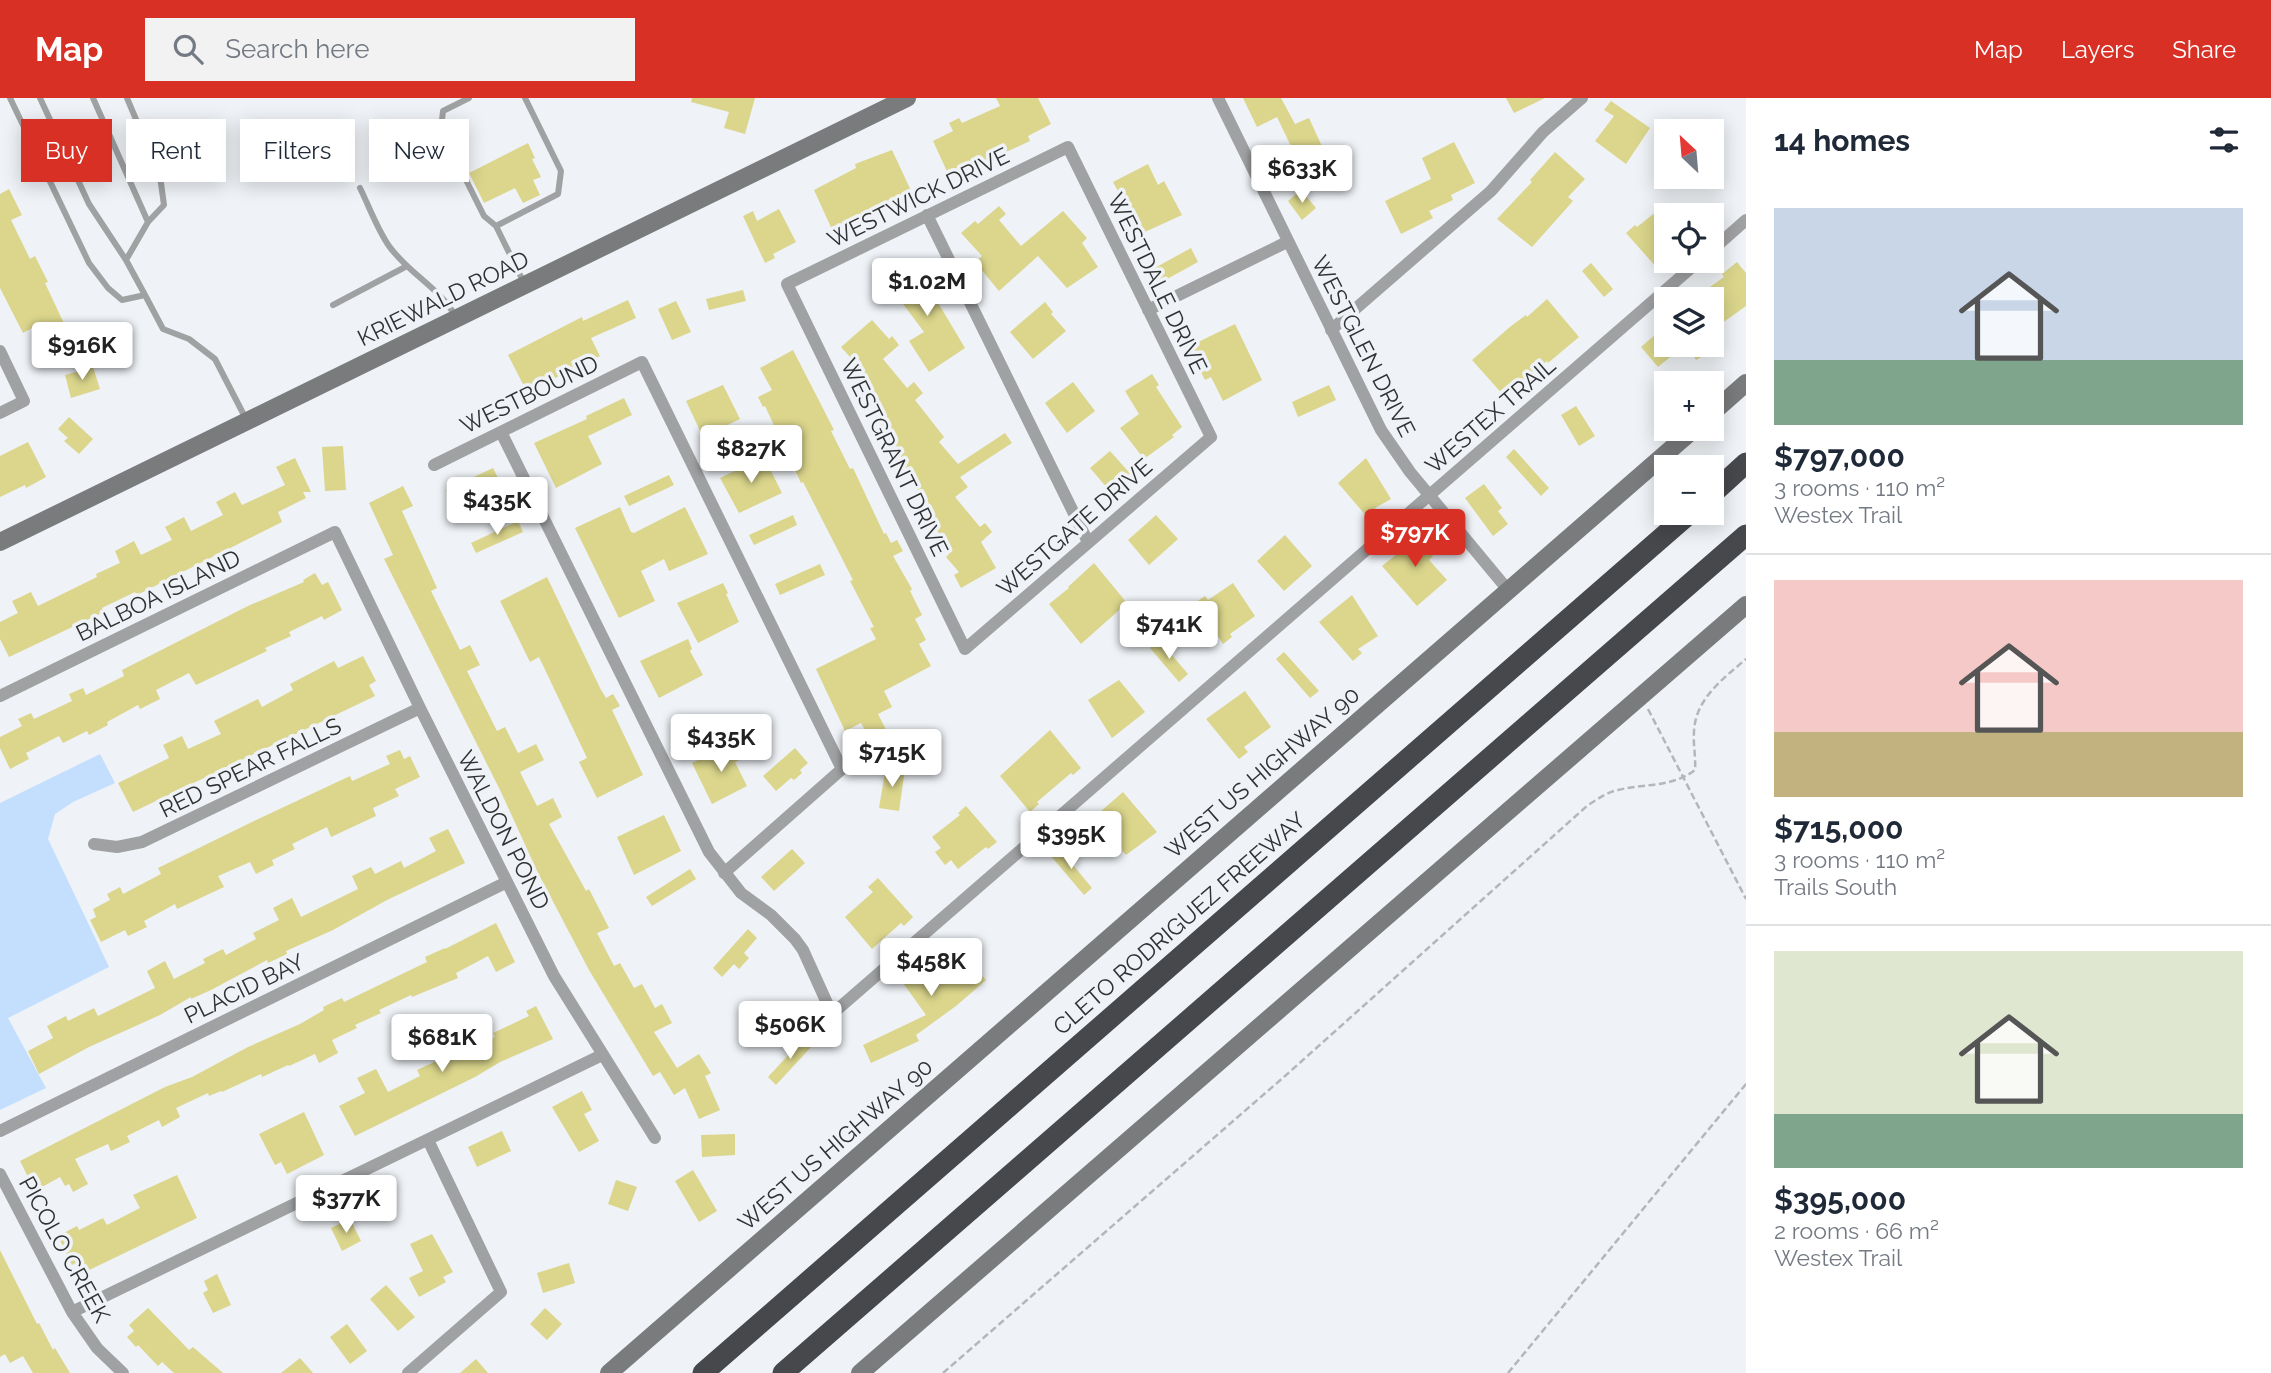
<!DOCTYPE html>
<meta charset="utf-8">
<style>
body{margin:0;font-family:Raleway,sans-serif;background:#f2f2f3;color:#1f2937;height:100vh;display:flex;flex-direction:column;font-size:26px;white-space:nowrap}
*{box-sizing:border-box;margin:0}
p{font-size:23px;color:#747a83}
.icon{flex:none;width:38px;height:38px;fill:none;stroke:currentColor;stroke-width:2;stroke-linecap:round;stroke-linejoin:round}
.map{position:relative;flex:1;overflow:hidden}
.drawer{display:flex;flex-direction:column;background:#fff;width:525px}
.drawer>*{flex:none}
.banner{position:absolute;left:21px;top:21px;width:665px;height:63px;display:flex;gap:14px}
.needle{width:46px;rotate:334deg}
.fabs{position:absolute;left:1654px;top:21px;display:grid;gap:14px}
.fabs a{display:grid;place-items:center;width:70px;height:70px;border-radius:0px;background:#fff;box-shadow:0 4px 18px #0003;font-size:35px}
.price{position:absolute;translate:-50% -60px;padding:0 16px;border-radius:7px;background:#fff;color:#222;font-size:23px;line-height:46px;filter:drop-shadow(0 2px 4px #0008)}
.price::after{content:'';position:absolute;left:50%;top:42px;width:21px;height:16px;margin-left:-10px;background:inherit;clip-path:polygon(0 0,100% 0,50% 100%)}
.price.selected{background:#d93025;color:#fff}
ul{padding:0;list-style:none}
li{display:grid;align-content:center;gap:14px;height:371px;padding:0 28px}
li+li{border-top:2px solid #e0e1e3}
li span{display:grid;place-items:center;height:217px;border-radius:0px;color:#555}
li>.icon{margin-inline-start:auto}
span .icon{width:126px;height:126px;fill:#fffc;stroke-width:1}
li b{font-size:30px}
h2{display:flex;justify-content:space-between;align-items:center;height:84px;padding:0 28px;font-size:30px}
.tag{padding:0 24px;border-radius:0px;background:#fff;box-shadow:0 4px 18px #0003;font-size:24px;line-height:63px}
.tag.selected{background:#d93025;color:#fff}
header{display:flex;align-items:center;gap:42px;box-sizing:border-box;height:98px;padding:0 35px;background:#d93025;color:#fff}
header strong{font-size:33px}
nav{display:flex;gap:38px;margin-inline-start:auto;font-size:24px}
.search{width:490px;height:63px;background:#f2f2f3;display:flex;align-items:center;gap:18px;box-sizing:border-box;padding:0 24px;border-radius:0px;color:#747a83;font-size:26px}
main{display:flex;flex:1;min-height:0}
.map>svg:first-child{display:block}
.green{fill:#c4dffe}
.building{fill:#dbd68c}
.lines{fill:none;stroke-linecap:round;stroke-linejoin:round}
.path{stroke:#b4b7ba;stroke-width:2.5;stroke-dasharray:7 3.5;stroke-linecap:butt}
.lane{stroke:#a0a1a3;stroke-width:6}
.street{stroke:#a0a1a3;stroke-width:12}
.secondary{stroke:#797b7d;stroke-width:18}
.highway{stroke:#46484b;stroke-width:21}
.labels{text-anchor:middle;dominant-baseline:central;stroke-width:7;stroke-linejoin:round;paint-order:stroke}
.street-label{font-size:23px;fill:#2f3132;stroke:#eff2f6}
</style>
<header>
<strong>Map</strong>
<div class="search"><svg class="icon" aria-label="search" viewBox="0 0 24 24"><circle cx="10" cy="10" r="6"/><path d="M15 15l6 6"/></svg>Search here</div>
<nav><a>Map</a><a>Layers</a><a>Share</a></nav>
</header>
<main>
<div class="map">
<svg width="1746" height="1275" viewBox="0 0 1746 1275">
<rect width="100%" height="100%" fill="#eff2f6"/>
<path class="green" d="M100,656l15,29 -42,19 -18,12 -7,25 61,128 -101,51 38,70 -46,22v-307z"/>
<path class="building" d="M692,0h63l-10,36 -21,-6 5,-16 -38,-10z
M996,0h42l13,26 -23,12 2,5 -80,37 -17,-37 20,-10 -4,-8 10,-5 3,5 38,-17z
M1243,0h38l14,26 14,-6 16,35 -25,12 -23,-48 -20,10z
M1506,0h39l-31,15z
M1611,3l39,27 -24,36 -31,-23 19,-25 -10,-6z
M1454,44l21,41 -24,12 2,5 -24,11 4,7 -32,16 -16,-33 46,-22 -9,-21z
M528,45l7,15 -3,1 9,18 -8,3 7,15 -17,8 -8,-15 -31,15 -15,-30z
M892,52l21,45 -79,39 -20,-44 42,-22 -1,-4z
M1555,54l30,27 -17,18 5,4 -41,46 -35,-28 35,-37 -2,-2z
M1148,66l10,21 6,-4 18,34 -46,21 -16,-32 4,-2 -11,-20z
M9,91l13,26 -11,5 19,39 5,-3 13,26 -3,1 22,47 11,-5 11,20 -36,19 -19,-37 -11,6 -23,-45v-94z
M1301,92l15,18 -14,12 -14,-19z
M1666,106v56l-9,8 -31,-35 9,-8 2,2z
M999,108l7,8 -7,6 22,26 42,-35 24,27 -5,5 16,24 -31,21 -29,-32 -39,35 -24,-29 7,-6 -21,-23 14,-12 3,3z
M779,111l17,33 -23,12 2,4 -10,5 -22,-47 10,-5 4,10z
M1191,150l7,14 -40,22 -7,-14z
M1737,164l9,11v33l-28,20 -6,-9v-18h-19l31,-22 -2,-3z
M919,165l23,34 -5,4 28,47 -36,24 -20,-31 15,-9 -35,-47z
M1591,165l22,26 -9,8 -22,-26z
M743,192l3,11 -37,9 -3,-11z
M1547,201l32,38 -31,26 -1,-2 -42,36 -33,-37 39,-34 15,-11 1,2z
M628,202l8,18 -45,20 9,18 -73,36 -19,-37 74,-38 1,4z
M676,203l15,31 -19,8 -14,-31z
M1045,204l8,10 -2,2 15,17 -33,28 -23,-27z
M872,222l17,19 3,-3 7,9 -16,14 24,29 7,-6 9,11 -8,7 29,37 -5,5 19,22 47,-31 7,10 -52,34 8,10 -13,10 25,30 5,-4 7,9 -11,10 15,26 -35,20 -7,-13 5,-3 -13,-15 3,-3 -15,-18 5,-3 -19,-23 9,-7 -16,-18 3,-3 -17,-18 4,-4 -16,-21 4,-3 -17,-20 6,-5 -16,-18 6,-4 -17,-19 5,-4 -17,-19z
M1235,226l27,56 -39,21 -12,-24 -6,3 -17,-33z
M1656,236l9,11h20l-27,22 -17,-20z
M1687,247h15l6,8 -12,7z
M793,252l41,80 -3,1 19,38 3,-1 31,66 2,-1 5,10 6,-3 6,11 -10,5 19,33 -2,2 12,24 -7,4 11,21 -7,4 12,22 -47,25 8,16 -14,7 18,35 -16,8 -19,-34 -16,8 -29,-62 60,-30 -6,-11 4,-1 -24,-46 3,-1 -50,-98 -2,1 -36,-77 -2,1 -5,-10 14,-7 -12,-22z
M93,269l7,22 -29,9 -6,-23z
M1152,276l7,11 -3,2 26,40 -10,8 2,2 -30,22 -24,-31 19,-14 -14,-23z
M1073,284l22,29 -28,22 -22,-30z
M723,287l17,34 -37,18 -17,-36z
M1329,287l7,15 -38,17 -6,-15z
M624,300l8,17 -44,21 14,28 -46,24 -22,-45 53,-24 -1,-3z
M1576,308l19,30 -16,10 -18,-31z
M69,319l24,22 -14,15 -15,-13 4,-3 -10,-9z
M28,344l18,35 -20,11 -1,-3 -25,12v-41z
M343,348l3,44 -21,1 -3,-44z
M1514,351l35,39 -8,8 -35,-39z
M1110,353l25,28 -20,18 -25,-29z
M1441,353l9,11 -10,9 -9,-11z
M764,359l18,36 -43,20 -19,-35z
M295,360l16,34h-8l3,6 -28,14 4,10 -145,73 -2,-3 -33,16 2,4 -95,45 -9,-18v-17l18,-9 -6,-12 19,-9 7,14 59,-29 -1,-3 24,-11 -5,-12 19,-10 7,14 31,-15 -7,-13 19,-10 7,14 32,-16 -7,-13 19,-10 7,13 43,-20 -9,-18z
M1366,360l25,41 -16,9 2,2 -9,8 -30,-35z
M493,370l9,18 -48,22 -8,-18z
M669,377l5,10 -45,21 -5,-10z
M1484,386l18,24 -4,3 10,13 -15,12 -28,-38z
M403,388l10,20 -11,5 35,77 -6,3 29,59 10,-5 10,20 -13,6 30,60 8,-4 13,26 18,-9 8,16 -24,12 17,34 16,-8 9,19 -13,7 37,67 3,-2 20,39 -12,5 17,33 6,-3 14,25 8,-4 13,24 7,-4 10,19 -18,9 23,36 22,-14 12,19 -6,3 15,34 -21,9 -14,-31 -11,7 -14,-23 -7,4 -64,-106 -51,-97 -37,-81 -117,-233 9,-4 -24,-52z
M620,409l11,25 3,1 51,-26 23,47 -39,17 -5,-12 -23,12 14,30 -36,17 -44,-90z
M793,417l4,10 -43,20 -5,-10z
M1156,417l22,24 -29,26 -21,-25z
M518,423l5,11 -47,21 -5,-10z
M1414,425l9,10 -5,5 15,18 -4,4 18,20 -30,26 -35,-40 30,-24 -8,-10z
M1285,437l27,31 -28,25 -27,-30z
M1094,465l33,40 -46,41 -32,-40 20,-16 -1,-1z
M820,466l5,11 -45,20 -5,-11z
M315,475l7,12 6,-3 14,28 -18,10 -2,-4 -33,16 2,4 -26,12 2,3 -71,34 -7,-12 -33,17 4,9 -20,10 -2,-4 -31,17 1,3 -19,10 -2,-4 -24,12 -4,-7 -33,17 3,6 -19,10 -10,-21v-11l22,-11 -4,-7 13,-6 3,6 38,-18 -3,-7 14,-6 3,7 38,-19 -2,-6 126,-64 56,-24 -1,-2z
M547,479l53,111 6,10 7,-4 7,12 -8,4 31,65 -46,23 -18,-36 8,-4 -48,-101 -9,5 -30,-61z
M723,485l5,10 -2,1 13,28 -41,21 -21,-40z
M1233,485l22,33 -25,18 2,3 -9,7 -27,-42 9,-6 3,4z
M1352,497l26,41 -20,13 4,4 -9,8 -34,-39z
M688,541l4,10 -2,2 13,24 -44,23 -19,-37z
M1159,542l29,34 -9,8 -29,-34z
M1284,554l35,39 -9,7 -34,-39z
M363,558l13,25 -7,4 6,11 -242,116 -15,-29 51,-25 -6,-13 19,-9 6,13 33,-15 -7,-13 44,-22 4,8 31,-17 -3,-6 44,-23 4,7z
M1119,582l26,32 -33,26 -24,-38z
M1245,593l26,36 -27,20 4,5 -9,7 -33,-40z
M1050,632l31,38 -8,7 -2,-2 -34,29 2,2 -9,8 -30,-36z
M738,648l6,12 -9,4 12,24 -35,18 -20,-41 21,-10 2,4z
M795,650l13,15 -8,7 2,3 -8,7 -3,-2 -15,13 -13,-15z
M400,652l4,9 6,-3 10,21 -25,12 4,7 -26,12 3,8 -45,21 -4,-10 -35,17 3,5 -23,11 2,5 -18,9 -6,-12 -32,14 6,11 -47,22 -2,-5 -31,17 3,6 -19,9 -3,-6 -24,12 -11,-22 6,-3 -3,-8 17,-9 -3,-6 13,-7 3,7 38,-20 -3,-6 94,-46 98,-46 2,5 38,-17 -4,-8z
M886,668l19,3 -6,42 -20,-3z
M1123,694l34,40 -31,23 -33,-37z
M966,708l31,36 -9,7 -2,-2 -28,22 -7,-9 -6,5 -10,-13 6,-4 -9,-11 28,-22 -2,-2z
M664,717l17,36 -47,24 -17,-38z
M448,731l17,34 -78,37 -54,30 -47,21 1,3 -19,9 -1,-3 -56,30 -20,9v-2l-31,18 -71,32 -50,27 -11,-23 25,-13 -6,-12 19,-10 2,5 26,-13 4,8 57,-28 -8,-17 18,-10 9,18 31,-16 -2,-4 20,-10 3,6 30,-16 -3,-6 26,-13 -6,-12 19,-10 9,19 57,-28 -6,-13 19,-9 4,7 26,-13 3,7 32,-17 -7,-13z
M1059,750l33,40 -8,7 -34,-40z
M792,751l13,14 -31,28 -13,-14z
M690,771l6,10 -44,27 -6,-9z
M878,780l35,39 -9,9 -3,-3 -29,26 -27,-32 28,-25 -5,-5z
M496,825l19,39 -19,10 -8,-16 -32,17 2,5 -46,19 -1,-2 -32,15 2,3 -26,12 2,3 -25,12 6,13 -19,10 -4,-9 -26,12 -1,-1 -26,12 -1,-3 -39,18 -1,-1 -12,5 -1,-3 -32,15 4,9 -18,10 -3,-7 -32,16 3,6 -19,9 -3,-7 -33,15 13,25 -15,8 -4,-8 -4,2 -5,-9 -25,14 -15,-30 145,-74 27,-10 56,-30 52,-23 24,-14 -1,-3 19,-9 2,4 83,-40 -2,-5 20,-9v1z
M748,831l9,9 -13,15 5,5 -10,11 -5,-5 -12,13 -9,-9z
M951,843l35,39 -30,26 -40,29 3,6 -48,22 -8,-18 63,-30 -23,-32 21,-15 -2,-2z
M536,908l17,33 -53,23 -25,15 -120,59 -16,-30 26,-13 -8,-15 19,-9 12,23 32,-16 -3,-6 26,-12 -1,-2 19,-9 3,5 31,-15 -2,-4 36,-17 -3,-5z
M804,940l8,8 -36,39 -8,-8z
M582,993l10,19 -8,4 15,27 -20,11 -27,-45z
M304,1014l20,43 -37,19 -6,-12 -6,3 -16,-31z
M502,1033l9,20 -34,16 -9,-20z
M735,1036v21l-33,2 -1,-22z
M693,1072l24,41 -18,11 -24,-41z
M177,1077l20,43 -114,55 -5,-11 -6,3 -14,-29 19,-10 2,4 24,-12 4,7 33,-17 -7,-13z
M616,1082l21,7 -9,24 -20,-7z
M350,1121l11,22 -19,10 -11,-23z
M432,1136l21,38 -10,5 3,5 -27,15 -10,-19 14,-7 -13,-27z
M0,1152l37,74 2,-1 14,27 2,-2 15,25h-37l-10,-17 -13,7 -5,-9 -5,3z
M569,1165l6,20 -32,10 -6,-20z
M217,1176l14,31 -18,8 -10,-20 5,-3 -4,-9z
M386,1187l29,32 -17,14 -28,-32z
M148,1210l41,42 4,-3 30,26h-49l-12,-11 -4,4 -20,-21 -2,2 -9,-10 7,-6 -5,-6z
M545,1210l17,16 -15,16 -17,-16z
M347,1226l20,27 -17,13 -20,-27z
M300,1260l13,15h-32z
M476,1261l12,14h-28z"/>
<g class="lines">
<path class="path" d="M1648,611l98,190
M943,1275l342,-297 303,-271c10,-6 19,-13 30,-15 28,-7 53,-2 77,-20 1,-13 -2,-25 -1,-38 1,-33 29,-53 52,-73
M1508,1275l238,-289"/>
<path class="lane" d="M10,0l79,165 19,25 14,12 23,-5 18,34 26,10 26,20 31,60
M40,0l49,106 37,56
M93,0l55,124
M127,0l33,78 4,29 -16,17 -22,38 19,35
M469,0l-26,13 -2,19 43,86 12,10 28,57
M360,90c9,18 17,41 29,58 19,27 51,42 67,71
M496,128l62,-32 3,-23 -36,-73
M333,207l74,-39"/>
<path class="street" d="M1218,0l163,332 29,42 98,118
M1068,49l143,290 -246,212 -178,-365z
M927,117l161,327
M1712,152l34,-30
M1148,212l139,-68
M1331,232l160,-139 52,-59 39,-34
M0,253l24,50 -24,12
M501,334l208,420 32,41 30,22 24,24 8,11 29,64 867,-753
M434,367l208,-103 200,407 -118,104
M0,598l335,-164 85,176 134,268 101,162
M94,746l23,3 25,-5 278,-134
M0,1033l507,-249
M0,1076l72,138 25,36 26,25
M72,1214l530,-257
M408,1275l93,-81 -73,-152"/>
<path class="secondary" d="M1712,315l34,-30
M0,444l907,-444
M609,1275l1085,-944
M860,1275l886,-768"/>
<path class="highway" d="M1712,396l34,-31
M703,1275l987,-860
M783,1275l963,-838"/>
</g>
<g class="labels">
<g class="street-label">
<text transform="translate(918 99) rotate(-26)">WESTWICK DRIVE</text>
<text transform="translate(1158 185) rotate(64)">WESTDALE DRIVE</text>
<text transform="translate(443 200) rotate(-26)">KRIEWALD ROAD</text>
<text transform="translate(1364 248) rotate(63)">WESTGLEN DRIVE</text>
<text transform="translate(529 296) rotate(-26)">WESTBOUND</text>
<text transform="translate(1490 317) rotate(-41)">WESTEX TRAIL</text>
<text transform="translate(895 359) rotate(64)">WESTGRANT DRIVE</text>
<text transform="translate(1074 429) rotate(-41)">WESTGATE DRIVE</text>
<text transform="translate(158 497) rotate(-26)">BALBOA ISLAND</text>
<text transform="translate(250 669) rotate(-26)">RED SPEAR FALLS</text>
<text transform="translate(1262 674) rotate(-41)">WEST US HIGHWAY 90</text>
<text transform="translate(504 732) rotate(63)">WALDON POND</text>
<text transform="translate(1179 825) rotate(-41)">CLETO RODRIGUEZ FREEWAY</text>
<text transform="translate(244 890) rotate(-26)">PLACID BAY</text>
<text transform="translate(835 1046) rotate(-41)">WEST US HIGHWAY 90</text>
<text transform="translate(65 1151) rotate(61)">PICOLO CREEK</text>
</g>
</g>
</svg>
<div class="fabs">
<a><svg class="needle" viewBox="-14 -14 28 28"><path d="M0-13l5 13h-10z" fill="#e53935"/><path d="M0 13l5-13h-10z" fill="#747a83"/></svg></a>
<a><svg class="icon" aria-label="locate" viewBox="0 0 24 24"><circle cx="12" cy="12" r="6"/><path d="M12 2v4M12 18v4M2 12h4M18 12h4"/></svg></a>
<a><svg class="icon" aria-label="layers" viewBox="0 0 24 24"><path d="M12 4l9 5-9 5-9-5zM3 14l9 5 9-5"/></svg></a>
<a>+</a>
<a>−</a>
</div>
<b class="price" style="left:1302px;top:107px">$633K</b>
<b class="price" style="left:927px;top:220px">$1.02M</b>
<b class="price" style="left:82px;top:284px">$916K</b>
<b class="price" style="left:751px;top:387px">$827K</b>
<b class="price" style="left:497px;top:439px">$435K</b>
<b class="price selected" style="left:1415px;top:471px">$797K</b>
<b class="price" style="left:1169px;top:563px">$741K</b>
<b class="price" style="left:721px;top:676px">$435K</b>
<b class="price" style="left:892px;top:691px">$715K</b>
<b class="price" style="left:1071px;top:773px">$395K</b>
<b class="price" style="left:931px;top:900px">$458K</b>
<b class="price" style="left:790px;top:963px">$506K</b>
<b class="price" style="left:442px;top:976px">$681K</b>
<b class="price" style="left:346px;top:1137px">$377K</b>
<div class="banner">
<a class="tag selected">Buy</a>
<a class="tag">Rent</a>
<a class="tag">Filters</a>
<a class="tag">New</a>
</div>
</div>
<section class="drawer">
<h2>14 homes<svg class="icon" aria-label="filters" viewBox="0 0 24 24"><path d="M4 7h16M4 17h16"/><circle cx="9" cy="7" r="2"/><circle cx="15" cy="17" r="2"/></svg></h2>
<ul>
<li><span style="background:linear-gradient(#c9d6e8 70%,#7fa58c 0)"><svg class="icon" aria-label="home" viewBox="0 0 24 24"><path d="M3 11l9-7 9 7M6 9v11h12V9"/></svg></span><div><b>$797,000</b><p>3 rooms · 110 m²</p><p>Westex Trail</p></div></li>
<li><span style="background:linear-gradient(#f6c9c9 70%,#c2b280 0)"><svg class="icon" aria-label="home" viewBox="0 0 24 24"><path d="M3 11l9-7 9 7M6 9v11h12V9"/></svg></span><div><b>$715,000</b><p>3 rooms · 110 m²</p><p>Trails South</p></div></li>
<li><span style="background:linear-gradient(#dfe7d0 75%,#7fa58c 0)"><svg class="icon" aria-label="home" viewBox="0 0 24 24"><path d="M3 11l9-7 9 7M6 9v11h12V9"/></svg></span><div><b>$395,000</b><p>2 rooms · 66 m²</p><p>Westex Trail</p></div></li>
</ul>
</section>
</main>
